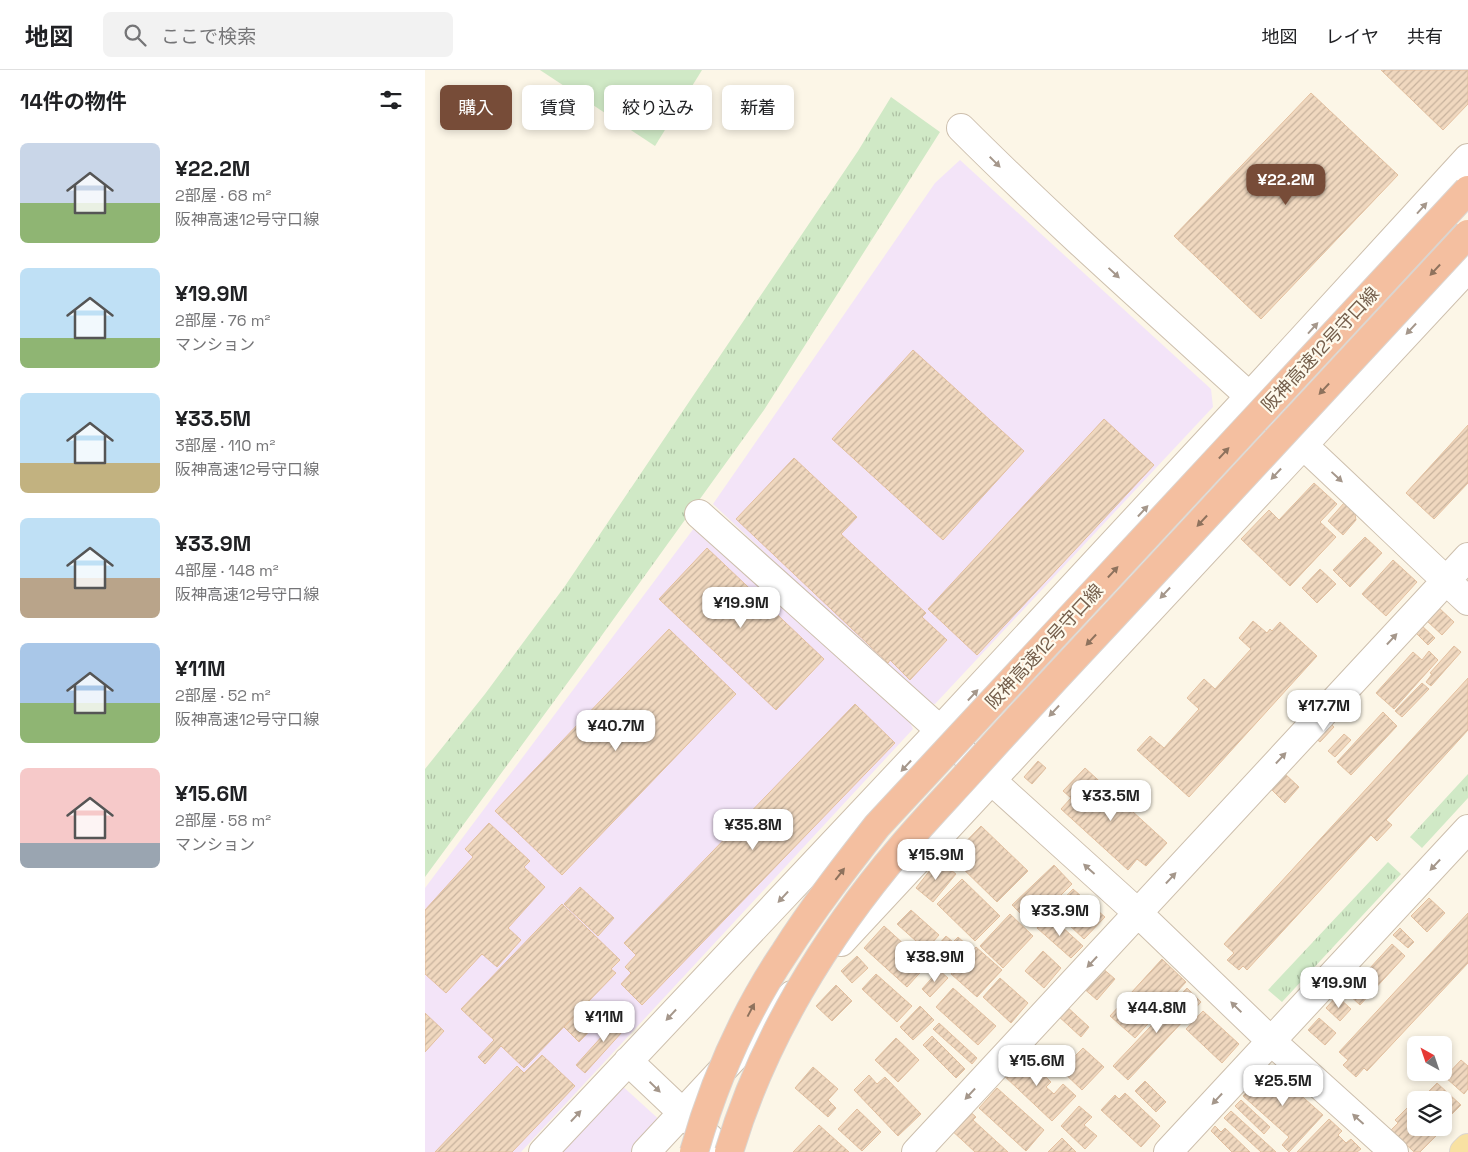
<!DOCTYPE html>
<html lang="ja">
<meta charset="utf-8">
<style>
body{margin:0;font-family:"Space Grotesk","Noto Sans JP",sans-serif;background:#f2f2f2;color:#202124;height:100vh;display:flex;flex-direction:column;font-size:19px;white-space:nowrap}
*{box-sizing:border-box;margin:0}
p{font-size:16px;color:#757577}
.icon{flex:none;width:28px;height:28px;fill:none;stroke:currentColor;stroke-width:2;stroke-linecap:round;stroke-linejoin:round}
.map{position:relative;flex:1;overflow:hidden}
.side{display:flex;flex-direction:column;background:#fff;width:425px}
.side>*{flex:none}
.banner{position:absolute;left:15px;top:15px;width:475px;height:45px;display:flex;gap:10px}
.needle{width:32px;rotate:320deg}
.controls{position:absolute;left:982px;top:966px;display:grid;gap:10px}
.controls a{display:grid;place-items:center;width:45px;height:45px;border-radius:8px;background:#fff;box-shadow:0 2px 8px #0003;font-size:25px}
.price{position:absolute;translate:-50% -42px;padding:0 11px;border-radius:10px;background:#fff;color:#222;font-size:16px;line-height:32px;filter:drop-shadow(0 1px 2px #0008)}
.price::after{content:'';position:absolute;left:50%;top:30px;width:15px;height:11px;margin-left:-8px;background:inherit;clip-path:polygon(0 0,100% 0,50% 100%)}
.price.current{background:#774c38;color:#fff}
ul{padding:0;list-style:none}
li{display:flex;align-items:center;gap:15px;height:125px;padding:0 20px}
li span{display:grid;place-items:center;flex:none;width:140px;height:100px;border-radius:8px;color:#555}
li>.icon{margin-inline-start:auto}
span .icon{width:60px;height:60px;fill:#fffc;stroke-width:1}
li b{font-size:21px}
h2{display:flex;justify-content:space-between;align-items:center;height:60px;padding:0 20px;font-size:21px}
.chip{padding:0 18px;border-radius:8px;background:#fff;box-shadow:0 2px 8px #0003;font-size:18px;line-height:45px}
.chip.current{background:#774c38;color:#fff}
header{display:flex;align-items:center;gap:30px;box-sizing:border-box;height:70px;padding:0 25px;background:#fff;border-bottom:1px solid #e0e0e0}
header strong{font-size:24px}
nav{display:flex;gap:28px;margin-inline-start:auto;font-size:18px}
.search{width:350px;height:45px;background:#f2f2f2;display:flex;align-items:center;gap:12px;box-sizing:border-box;padding:0 18px;border-radius:8px;color:#757577;font-size:19px}
main{display:flex;flex:1;min-height:0}
.map>svg:first-child{display:block}
.education{fill:#f3e4f8}
.grass{fill:url(#grass-tufts)}
.pitch{fill:#d0e9c6}
.building{fill:url(#building-hatch);stroke:#e3c0a0}
.lines{fill:none;stroke-linecap:round;stroke-linejoin:round}
.minor-casing{stroke:#cdbfad;stroke-width:30}
.major-casing{stroke:#dbd5d0;stroke-width:30}
.minor{stroke:#fff;stroke-width:28}
.major{stroke:#f8e1a2;stroke-width:28}
.highway-bridge-casing{stroke:#dbd5d0;stroke-width:30;stroke-linecap:butt}
.highway-bridge{stroke:#f4bfa0;stroke-width:28}
.oneway{fill:#a5978b}
.oneway2{fill:#8e725d}
.labels{text-anchor:middle;dominant-baseline:central;stroke-width:4.5;stroke-linejoin:round;paint-order:stroke}
.street-label{font-size:18px;fill:#755f4c;stroke:#fefaed}
</style>
<header>
<strong>地図</strong>
<div class="search"><svg class="icon" aria-label="search" viewBox="0 0 24 24"><circle cx="10" cy="10" r="6"/><path d="M15 15l6 6"/></svg>ここで検索</div>
<nav><a>地図</a><a>レイヤ</a><a>共有</a></nav>
</header>
<main>
<section class="side">
<h2>14件の物件<svg class="icon" aria-label="filters" viewBox="0 0 24 24"><path d="M4 7h16M4 17h16"/><circle cx="9" cy="7" r="2"/><circle cx="15" cy="17" r="2"/></svg></h2>
<ul>
<li><span style="background:linear-gradient(#c9d6e8 60%,#8fb573 0)"><svg class="icon" aria-label="home" viewBox="0 0 24 24"><path d="M3 11l9-7 9 7M6 9v11h12V9"/></svg></span><div><b>¥22.2M</b><p>2部屋 · 68 m²</p><p>阪神高速12号守口線</p></div></li>
<li><span style="background:linear-gradient(#bfe0f5 70%,#8fb573 0)"><svg class="icon" aria-label="home" viewBox="0 0 24 24"><path d="M3 11l9-7 9 7M6 9v11h12V9"/></svg></span><div><b>¥19.9M</b><p>2部屋 · 76 m²</p><p>マンション</p></div></li>
<li><span style="background:linear-gradient(#bfe0f5 70%,#c2b280 0)"><svg class="icon" aria-label="home" viewBox="0 0 24 24"><path d="M3 11l9-7 9 7M6 9v11h12V9"/></svg></span><div><b>¥33.5M</b><p>3部屋 · 110 m²</p><p>阪神高速12号守口線</p></div></li>
<li><span style="background:linear-gradient(#bfe0f5 60%,#b9a48a 0)"><svg class="icon" aria-label="home" viewBox="0 0 24 24"><path d="M3 11l9-7 9 7M6 9v11h12V9"/></svg></span><div><b>¥33.9M</b><p>4部屋 · 148 m²</p><p>阪神高速12号守口線</p></div></li>
<li><span style="background:linear-gradient(#a9c7e8 60%,#8fb573 0)"><svg class="icon" aria-label="home" viewBox="0 0 24 24"><path d="M3 11l9-7 9 7M6 9v11h12V9"/></svg></span><div><b>¥11M</b><p>2部屋 · 52 m²</p><p>阪神高速12号守口線</p></div></li>
<li><span style="background:linear-gradient(#f6c9c9 75%,#9aa5b1 0)"><svg class="icon" aria-label="home" viewBox="0 0 24 24"><path d="M3 11l9-7 9 7M6 9v11h12V9"/></svg></span><div><b>¥15.6M</b><p>2部屋 · 58 m²</p><p>マンション</p></div></li>
</ul>
</section>
<div class="map">
<svg width="1043" height="1082" viewBox="0 0 1043 1082">
<defs>
<pattern id="grass-tufts" width="24" height="20" patternUnits="userSpaceOnUse" patternTransform="scale(1.25)"><rect width="24" height="20" fill="#d0e9c6"/><path d="M3 7l-1-3M5 7V3M7 7l1-3M15 17l-1-3M17 17v-4M19 17l1-3" fill="none" stroke="#adc0a3"/></pattern>
<pattern id="building-hatch" width="6" height="6" patternUnits="userSpaceOnUse" patternTransform="scale(1.25)"><rect width="6" height="6" fill="#f0d8bf"/><path d="M-1 1l2-2M0 6l6-6M5 7l2-2" fill="none" stroke="#c7b29d"/></pattern>
</defs>
<rect width="100%" height="100%" fill="#fcf6e7"/>
<path class="education" d="M535,90l251,229 2,18 -278,297 -11,-1 -211,-199 222,-321z
M272,454l207,185 9,20 -392,423h-96v-264z
M194,1013l44,40 -27,29h-81z"/>
<path class="grass" d="M466,27l49,35 -176,278 -190,264 -149,203v-108l60,-75 80,-108 293,-435z
M1043,704v24l-46,50 -12,-11z
M963,792l13,12 -119,128 -14,-12z"/>
<path class="pitch" d="M115,0h162l-47,76z"/>
<path class="building" d="M956,0h87v34l-25,26z
M886,23l87,82 -137,144 -87,-83z
M488,280l111,101 -81,89 -111,-101z
M679,349l50,46 -177,190 -49,-46z
M1043,355v58l-34,36 -28,-26z
M369,388l63,59 -16,17 85,79 -4,4 25,23 -37,40 -20,-20 -2,3 -152,-144z
M889,413l23,21 -17,18 16,15 -46,49 -49,-47 28,-29 10,10z
M919,433l11,11 1,6 -13,15 -15,-14z
M940,467l17,16 -32,34 -17,-17z
M282,478l117,111 -48,51 -117,-111z
M968,490l24,22 -31,34 -24,-22z
M895,499l16,15 -19,19 -15,-15z
M1013,537l16,15 -12,13 -16,-15z
M828,551l14,12 3,-4 2,2 8,-9 37,34 -128,141 -52,-47 13,-14 14,12 35,-39 -12,-11 17,-19 11,10 36,-40 -12,-11z
M996,555l14,13 -7,7 -14,-14z
M244,559l67,65 -174,181 -67,-64z
M1029,576l7,6 -30,34 -5,-4 6,-8 -2,-1z
M1004,581l9,9 -44,49 -18,-16 37,-41 9,8z
M1043,608v52l-82,90 6,5 -15,16 -6,-6 -124,135 -4,-4 -4,4 -12,-10 7,-7 -10,-9z
M997,613l7,6 -27,28 -7,-6z
M430,634l40,39 -253,262 -21,-21 10,-11 -6,-6 11,-12 -12,-12z
M958,642l14,14 -46,49 -14,-13z
M903,651l6,6 -14,15 -6,-5z
M919,664l7,6 -16,17 -7,-6z
M613,691l8,7 -14,16 -8,-7z
M660,698l82,75 -21,23 -9,-7 -9,11 -67,-61 10,-11 -8,-7z
M859,703l15,14 -14,16 -15,-15z
M64,753l41,38 -6,6 21,20 -37,41 13,12 -24,27 -15,-13 -36,39 -21,-19v-64l48,-53 -8,-8z
M556,756l47,45 -31,31 -46,-45z
M513,790l18,14 -23,28 -17,-14z
M629,795l18,19 -31,31 -6,-6 -10,9 -13,-13z
M537,809l38,37 -25,25 -38,-37z
M155,817l34,31 -16,18 -34,-32z
M648,819l32,28 -21,22 -31,-29z
M1004,828l16,15 -18,19 -16,-16z
M137,834l58,56 -9,9 5,4 -92,95 -23,-22 -16,18 -7,-7 16,-17 -33,-31z
M486,840l28,25 -13,15 -29,-26z
M1043,843v50l-101,108 -3,-3 -8,9 -13,-12 5,-5 -9,-8z
M585,844l23,22 -30,32 -23,-22z
M624,845l34,31 -12,12 -34,-30z
M459,856l43,39 -20,22 -43,-39z
M975,858l14,14 -6,6 -15,-13z
M521,866l7,6 5,-5 9,8 -22,23 -15,-14z
M967,874l13,12 -45,49 -13,-12z
M551,877l26,23 -25,27 -26,-23z
M618,881l18,17 -17,20 -19,-17z
M432,886l11,12 -16,15 -11,-12z
M737,889l24,23 -51,56 -25,-22z
M676,897l14,12 -18,21 -15,-13z
M514,900l9,8 -18,19 -8,-8z
M451,904l36,32 -15,16 -35,-33z
M575,908l28,25 -17,20 -28,-26z
M411,915l16,16 -20,20 -16,-15z
M528,918l43,38 -18,19 -42,-38z
M762,918l14,14 -73,78 -15,-14z
M912,926l14,13 -11,12 -14,-13z
M161,934l15,15 -22,23 -15,-15z
M640,935l24,22 -8,10 -25,-23z
M495,936l14,14 -21,20 -13,-13z
M778,941l36,33 -17,19 -36,-34z
M0,943l19,18 -19,21z
M198,943l9,8 -47,52 -9,-8z
M894,948l17,15 -11,12 -17,-15z
M514,953l38,35 -5,6 -39,-35z
M507,966l33,33 -9,9 -33,-33z
M471,968l23,22 -21,22 -23,-22z
M658,978l21,19 -22,23 -21,-20z
M596,983l30,29 -5,5 8,7 9,-10 13,12 -24,25 -51,-48z
M117,985l33,31 -63,66h-77l82,-86 7,7z
M1036,990l7,6v23l-4,5 -19,-17z
M388,997l25,22 -10,11 8,8 -8,9 -33,-29z
M844,997l54,48 -34,37 -7,-7 7,-8 -46,-41z
M444,1005l8,9 8,-7 36,37 -23,22 -44,-46z
M720,1011l21,21 -10,10 -21,-21z
M1012,1013l24,22 -9,9 -8,-8v-6h-7l-9,-8z
M572,1018l47,42 -18,21 -47,-43z
M700,1023l35,33 -19,21 -40,-37 14,-15 4,4z
M816,1030l29,27 -6,7 -29,-28z
M986,1034l5,6v18h18l5,5 -19,19h-6l-23,-22 7,-7 -3,-3z
M654,1036l13,11 -8,8 13,11 -12,13 -24,-23z
M432,1039l24,23 -19,19 -24,-22z
M542,1039l9,8 -3,3 35,32h-33l-26,-24z
M806,1041l45,41h-15l-37,-34z
M904,1049l13,12 -4,4 8,8 5,-4 10,10 -4,3h-60z
M394,1055l30,27h-56z
M790,1056l6,6 4,-4 25,24h-18l-21,-21z
M637,1068l14,14h-28z"/>
<g class="lines">
<defs>
<path id="minor" d="M536,58c110,110 228,212 343,318 55,51 109,104 164,155
M274,444l241,216 51,50 147,133 133,128 123,111
M416,872l627,-674
M203,991l96,91
M118,1082l397,-422 309,-333 219,-239
M221,1082l146,-157
M491,1082l552,-595
M743,1082l300,-323"/>
<path id="major" d="M1039,1082l4,-4"/>
</defs>
<use href="#minor" class="minor-casing"/>
<use href="#major" class="major-casing"/>
<use href="#minor" class="minor"/>
<use href="#major" class="major"/>
<defs>
<path id="highway-bridge" d="M269,1082c20,-70 50,-139 91,-200 28,-44 60,-85 92,-126l591,-636
M304,1082c33,-112 97,-216 172,-304 21,-25 43,-48 64,-71 47,-52 94,-103 142,-154 120,-130 241,-259 361,-389"/>
</defs>
<use href="#highway-bridge" class="highway-bridge-casing"/>
<use href="#highway-bridge" class="highway-bridge"/>
</g>
<defs><path id="oneway-solid" d="M-6-.8H1V-3.2L6.5 0L1 3.2V.8H-6Z" transform="scale(1.25)"/></defs>
<g class="oneway">
<use href="#oneway-solid" transform="translate(570 92) rotate(45)"/>
<use href="#oneway-solid" transform="translate(997 138) rotate(-48)"/>
<use href="#oneway-solid" transform="translate(689 203) rotate(43)"/>
<use href="#oneway-solid" transform="translate(888 258) rotate(-48)"/>
<use href="#oneway-solid" transform="translate(986 259) rotate(133)"/>
<use href="#oneway-solid" transform="translate(851 404) rotate(133)"/>
<use href="#oneway-solid" transform="translate(912 407) rotate(43)"/>
<use href="#oneway-solid" transform="translate(718 441) rotate(-47)"/>
<use href="#oneway-solid" transform="translate(740 523) rotate(133)"/>
<use href="#oneway-solid" transform="translate(967 569) rotate(-47)"/>
<use href="#oneway-solid" transform="translate(548 625) rotate(-47)"/>
<use href="#oneway-solid" transform="translate(629 641) rotate(133)"/>
<use href="#oneway-solid" transform="translate(856 688) rotate(-47)"/>
<use href="#oneway-solid" transform="translate(481 696) rotate(133)"/>
<use href="#oneway-solid" transform="translate(1010 795) rotate(133)"/>
<use href="#oneway-solid" transform="translate(664 799) rotate(-138)"/>
<use href="#oneway-solid" transform="translate(746 808) rotate(-47)"/>
<use href="#oneway-solid" transform="translate(358 827) rotate(133)"/>
<use href="#oneway-solid" transform="translate(667 892) rotate(133)"/>
<use href="#oneway-solid" transform="translate(811 937) rotate(-136)"/>
<use href="#oneway-solid" transform="translate(246 945) rotate(133)"/>
<use href="#oneway-solid" transform="translate(230 1017) rotate(44)"/>
<use href="#oneway-solid" transform="translate(545 1024) rotate(133)"/>
<use href="#oneway-solid" transform="translate(792 1029) rotate(133)"/>
<use href="#oneway-solid" transform="translate(151 1046) rotate(-47)"/>
<use href="#oneway-solid" transform="translate(933 1049) rotate(-138)"/>
</g>
<g class="oneway2">
<use href="#oneway-solid" transform="translate(1010 200) rotate(133)"/>
<use href="#oneway-solid" transform="translate(899 319) rotate(133)"/>
<use href="#oneway-solid" transform="translate(799 383) rotate(-47)"/>
<use href="#oneway-solid" transform="translate(777 451) rotate(133)"/>
<use href="#oneway-solid" transform="translate(688 502) rotate(-47)"/>
<use href="#oneway-solid" transform="translate(666 570) rotate(133)"/>
<use href="#oneway-solid" transform="translate(415 804) rotate(-52)"/>
<use href="#oneway-solid" transform="translate(326 940) rotate(-62)"/>
</g>
<g class="labels">
<g class="street-label">
<text transform="translate(895 279) rotate(-47)">阪神高速12号守口線</text>
<text transform="translate(619 576) rotate(-47)">阪神高速12号守口線</text>
</g>
</g>
</svg>
<div class="controls">
<a><svg class="needle" viewBox="-14 -14 28 28"><path d="M0-13l5 13h-10z" fill="#e53935"/><path d="M0 13l5-13h-10z" fill="#757577"/></svg></a>
<a><svg class="icon" aria-label="layers" viewBox="0 0 24 24"><path d="M12 4l9 5-9 5-9-5zM3 14l9 5 9-5"/></svg></a>
</div>
<b class="price current" style="left:861px;top:136px">¥22.2M</b>
<b class="price" style="left:316px;top:559px">¥19.9M</b>
<b class="price" style="left:899px;top:662px">¥17.7M</b>
<b class="price" style="left:191px;top:682px">¥40.7M</b>
<b class="price" style="left:686px;top:752px">¥33.5M</b>
<b class="price" style="left:328px;top:781px">¥35.8M</b>
<b class="price" style="left:511px;top:811px">¥15.9M</b>
<b class="price" style="left:635px;top:867px">¥33.9M</b>
<b class="price" style="left:510px;top:913px">¥38.9M</b>
<b class="price" style="left:914px;top:939px">¥19.9M</b>
<b class="price" style="left:732px;top:964px">¥44.8M</b>
<b class="price" style="left:179px;top:973px">¥11M</b>
<b class="price" style="left:612px;top:1017px">¥15.6M</b>
<b class="price" style="left:858px;top:1037px">¥25.5M</b>
<div class="banner">
<a class="chip current">購入</a>
<a class="chip">賃貸</a>
<a class="chip">絞り込み</a>
<a class="chip">新着</a>
</div>
</div>
</main>
